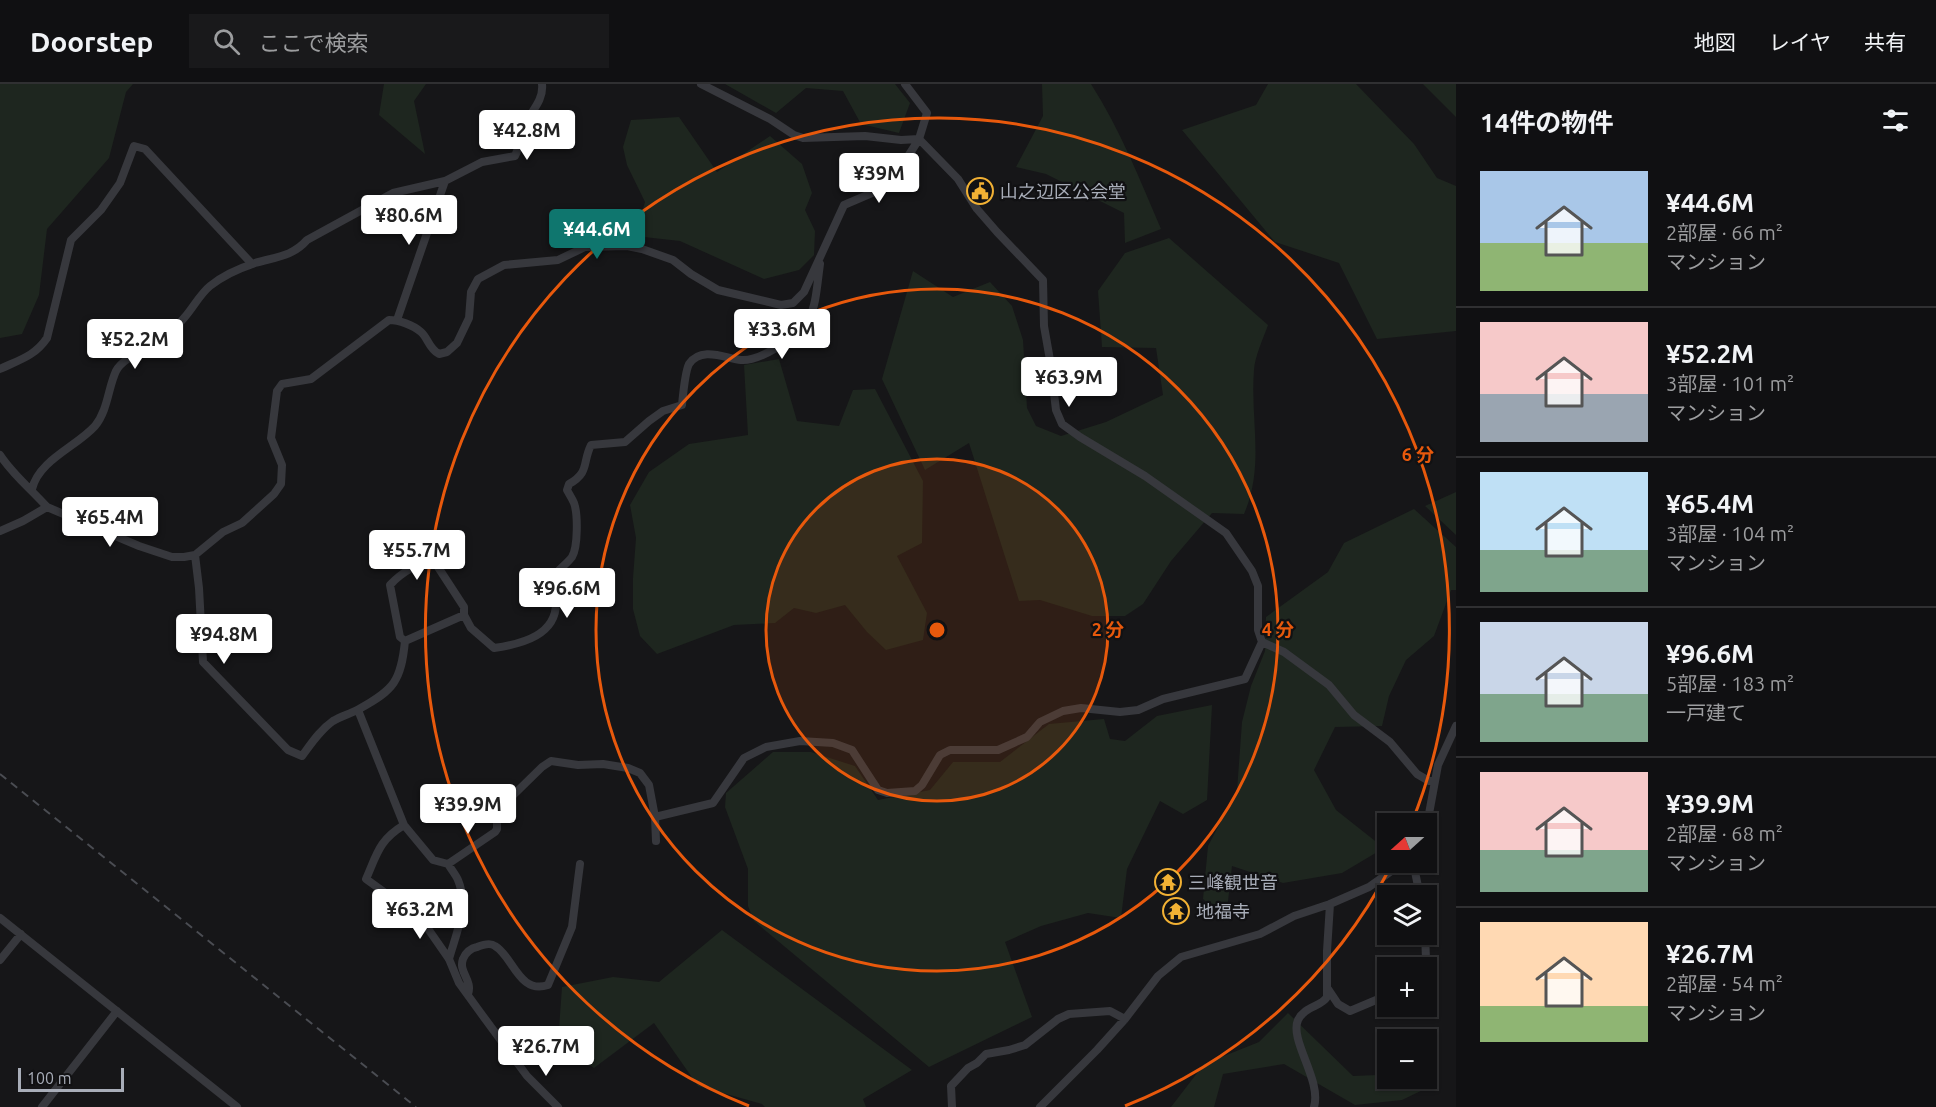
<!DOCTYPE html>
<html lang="ja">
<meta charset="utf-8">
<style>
body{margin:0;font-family:Ubuntu,"Noto Sans JP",sans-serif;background:#19191b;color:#f1f3f6;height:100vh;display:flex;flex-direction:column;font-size:22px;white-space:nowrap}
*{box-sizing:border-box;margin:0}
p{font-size:20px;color:#9c9d9f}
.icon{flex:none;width:33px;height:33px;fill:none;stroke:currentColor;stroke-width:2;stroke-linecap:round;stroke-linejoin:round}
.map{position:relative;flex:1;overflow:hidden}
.side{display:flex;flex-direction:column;background:#101012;width:480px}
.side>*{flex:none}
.needle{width:39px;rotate:249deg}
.tools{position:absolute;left:1377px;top:729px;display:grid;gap:12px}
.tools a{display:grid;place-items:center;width:60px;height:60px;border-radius:0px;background:#101012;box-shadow:0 2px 4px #0004,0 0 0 2px #303032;font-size:30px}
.scale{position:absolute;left:18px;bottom:15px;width:106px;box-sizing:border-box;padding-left:6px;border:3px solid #a8adb8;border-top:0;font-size:16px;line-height:21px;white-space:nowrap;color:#a8adb8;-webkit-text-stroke:4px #111113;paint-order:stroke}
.price{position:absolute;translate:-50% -51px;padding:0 14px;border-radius:6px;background:#fff;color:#222;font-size:20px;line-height:39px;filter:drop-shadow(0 2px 3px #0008)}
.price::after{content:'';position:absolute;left:50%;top:36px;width:18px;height:14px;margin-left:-9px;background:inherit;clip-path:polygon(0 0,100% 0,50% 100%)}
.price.current{background:#0f766e;color:#fff}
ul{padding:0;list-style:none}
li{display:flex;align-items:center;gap:18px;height:150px;padding:0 24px}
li+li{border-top:2px solid #303032}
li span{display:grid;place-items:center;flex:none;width:168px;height:120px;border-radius:0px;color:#555}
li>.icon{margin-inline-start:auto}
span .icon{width:72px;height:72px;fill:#fffc;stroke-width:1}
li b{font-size:26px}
h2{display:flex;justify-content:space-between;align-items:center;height:72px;padding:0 24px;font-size:26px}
header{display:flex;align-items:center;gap:36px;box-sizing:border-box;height:84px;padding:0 30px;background:#101012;border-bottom:2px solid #303032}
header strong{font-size:28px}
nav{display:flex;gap:33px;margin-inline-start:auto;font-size:21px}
.search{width:420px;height:54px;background:#19191b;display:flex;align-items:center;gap:15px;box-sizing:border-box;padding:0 21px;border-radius:0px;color:#9c9d9f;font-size:22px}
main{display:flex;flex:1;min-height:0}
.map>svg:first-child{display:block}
.green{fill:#1e261f}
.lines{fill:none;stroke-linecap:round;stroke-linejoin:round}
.minor{stroke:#37383d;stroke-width:8}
.rail{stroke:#4a4c52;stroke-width:2;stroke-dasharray:8 6;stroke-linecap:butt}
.ring{fill:none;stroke:#e8590c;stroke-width:3}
.labels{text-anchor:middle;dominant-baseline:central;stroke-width:4.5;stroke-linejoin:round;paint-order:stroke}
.poi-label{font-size:18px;fill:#a8adb8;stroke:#111113;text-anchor:start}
.centre{fill:#e8590c;stroke:#111113;stroke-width:3}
.ring-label{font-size:18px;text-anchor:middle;font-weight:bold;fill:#e8590c;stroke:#111113;stroke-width:4.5;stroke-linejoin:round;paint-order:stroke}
</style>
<header>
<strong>Doorstep</strong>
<div class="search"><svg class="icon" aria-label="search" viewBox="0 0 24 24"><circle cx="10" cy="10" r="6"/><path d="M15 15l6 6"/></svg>ここで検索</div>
<nav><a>地図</a><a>レイヤ</a><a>共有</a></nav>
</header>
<main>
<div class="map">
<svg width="1456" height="1023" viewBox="0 0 1456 1023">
<rect width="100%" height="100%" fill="#161618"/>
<path class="green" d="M0,0h133l-7,8 -17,66 -62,71 -8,66 -17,39 -22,4z
M384,0h42l-12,17 11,53 -46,-39z
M725,0h170l15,19 -11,30 -38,-9 -18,-33 -37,-3 -30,25z
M1042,0h49c29,45 49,96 70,145l-36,14 -1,-30 -78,-39 -30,-7 27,-51z
M1268,0h88l58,60 23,34 19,8v145l-79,8 -38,-76 -64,-21 -93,-112 74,-25z
M1423,0h33v33z
M679,33l38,55 53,-36 32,28 10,29 -7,17 10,21 -1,24 -15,15 -35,9 -84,-38 -45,-5 10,-34 -18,-37 -4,-18 8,-27z
M1169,154l99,87c-5,14 -13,31 -14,45 -4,51 11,95 -10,144l-32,-1 -41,48 -28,43 -18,12h-33l-52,-16 -21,1 -50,-158 -44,27 -43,-91 31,-108 40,26 37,-15 22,24 11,34 4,68 9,18 25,10 45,-14 57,-27 -7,-47 -54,-1 -4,-56 27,-38z
M779,275l18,62 42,5 14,-36 22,-1 48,92 -1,62 -25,13 30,57 -4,27 -37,10 -19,-18 -22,-27 -29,8 -22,-5 -19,15 -41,2 -77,29 -17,-18 -7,-27v-31l3,-40 -6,-33 19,-33 40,-28 59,-9 -4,-70z
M1456,408v43l-31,-29z
M1414,425l42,38v43h-5l-17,46 -28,24 -17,36 -7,30 -47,1 -21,43 22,40 48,38 -42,25 -59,10 -51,-17 -6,53 -23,-20 5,-53 29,-55 5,-69 9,-36 14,-35 1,-34 62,-45 16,-29z
M1212,621l-5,95 -24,14 -23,-13 -33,68 -6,49 -33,-5 -47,13 -36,16 27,75 -103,50 -175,-146 -6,-15v-37l-23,-62 1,-14 47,-41h38l44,14 23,34 52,-10 23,-28h47l49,-38 55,-5 6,20 15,2 32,-25z
M722,846l190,140 -49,29 3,8h-101l-3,-3 -64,-18 -44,-63 -60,45 -36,-25 4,-56 51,-10 46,5z
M1288,929l65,63 25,-1 9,-3 1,6h38l1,-4 6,11 -31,15 -47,5 -71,-41 -61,10 -9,33h-43l33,-43 55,-22z"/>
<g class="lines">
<path class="minor" d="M701,0l69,35 24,16 9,3 62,-2 36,4 18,-1
M919,55l39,40 19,30 20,23 46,48 1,46 6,34 6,50 6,14 18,13 65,39 81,57 26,38 6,15v44l4,12 22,10 45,33 25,30 36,27 27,32 12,7h6
M397,236l48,-139
M0,285c19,-9 35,-13 47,-31l24,-98 30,-30 19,-27 14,-37 11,3 107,115
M0,371c13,20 31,34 47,52l-24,14 -23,10
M32,405c7,-29 44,-42 63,-63 13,-16 13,-38 21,-55 7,-13 26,-19 37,-26 11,-7 23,-17 31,-27 9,-10 16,-24 26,-32 12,-10 30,-18 45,-23 20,-6 37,-6 52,-23l86,-47 52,-12 37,-19 33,-6c6,-12 4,-18 8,-28 6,-15 21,-26 19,-44
M47,423l92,39 33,11h12l11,-2 28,-23 19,-9 32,-29 7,-10 1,-19 -11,-27 6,-47 5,-7 29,-5 78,-59c10,0 24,5 32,12 7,6 8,17 18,22l8,-2 10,-9 12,-25 2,-26 7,-13 26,-14 54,-5 27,-13 42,-1 15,3 31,11 18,14 27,16 63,15 12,-2 11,-11 40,-87 28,-12 16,-10 12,-14 19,-30 8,-26 -22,-29
M195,471l4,33 4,74 85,88 14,6c9,-12 18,-26 31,-35 8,-5 17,-7 26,-12 35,-19 42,-28 46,-68l59,-26 7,13 23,20c28,-4 64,-13 62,-48 -1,-7 -6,-15 -3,-22 4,-8 14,-14 19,-21 6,-10 6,-43 2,-54 -2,-5 -5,-9 -7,-13l2,-6c21,-12 13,-21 22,-39l34,-3 24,-21 14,-10 19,-6c1,-10 3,-33 7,-41 12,-18 36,-6 52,-4 12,1 25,-6 35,-12 41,-23 38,-40 44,-84
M405,557l-5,-4 -10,-52c9,-10 33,-28 46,-21l28,43v8
M358,626l46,115 29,35 15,4c3,5 8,11 10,16 11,26 -2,54 -9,79
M655,733l1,24
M404,741c-25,15 -27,29 -38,54l36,26 9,4 13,14 25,36 10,24 21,29 47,64 31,31
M1426,746l12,-65 18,-39
M1413,778l7,34
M448,780l47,-32 2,-3v-18l45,-44 9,-6 27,4 25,-1 25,4 12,5 9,12 6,32 58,-14 31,-45 22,-11 34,-6 33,2 19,7 26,40 9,3 28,-2 7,-6 18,-30 10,-5h48l29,-13 13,-15 23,-11 18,-3 39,4 18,-2 25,-11 82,-20 17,-37
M0,834l237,189
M0,876l21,-26
M1424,884l2,-9 -1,-25
M1328,905l10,15 12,7 38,-16
M468,910c5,-14 -10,-22 -5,-35 2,-6 8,-11 14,-12 5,-2 13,-5 18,-1 18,10 24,49 53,39l24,-58 8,-63
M42,1023l75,-96
M952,1023l-1,-21 17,-18 9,-5 9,-9 23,-4 16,-5 33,-26 11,-5 41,-3 15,8
M1040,1023l57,-57 28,-31 33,-43 23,-19 79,-23 34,-18 36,-12 39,-17 35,-25
M1314,1023c8,-27 -25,-67 -16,-87 7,-14 23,-13 29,-23v-46l3,-47"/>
<path class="rail" d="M0,690l416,333"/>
</g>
<circle cx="937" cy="546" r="171" fill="#e8590c" fill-opacity=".12"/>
<g class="ring">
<circle cx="937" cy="546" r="171"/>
<circle cx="937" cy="546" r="341"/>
<path d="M1391 782A512 512 0 0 1 1125 1022M749 1022A512 512 0 1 1 1412 738"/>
</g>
<defs>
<symbol id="civic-ring" viewBox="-11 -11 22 22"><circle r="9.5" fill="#111113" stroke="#f2b134" stroke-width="1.5"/><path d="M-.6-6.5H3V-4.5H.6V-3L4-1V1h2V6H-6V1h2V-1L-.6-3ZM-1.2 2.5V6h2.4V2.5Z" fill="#f2b134"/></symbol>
<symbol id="temple-ring" viewBox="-11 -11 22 22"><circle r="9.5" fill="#111113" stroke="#f2b134" stroke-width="1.5"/><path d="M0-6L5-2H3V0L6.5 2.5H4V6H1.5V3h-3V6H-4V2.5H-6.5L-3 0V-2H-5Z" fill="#f2b134"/></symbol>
</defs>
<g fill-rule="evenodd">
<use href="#civic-ring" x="965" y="92" width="30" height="30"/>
<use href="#temple-ring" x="1153" y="783" width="30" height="30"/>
<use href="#temple-ring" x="1161" y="812" width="30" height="30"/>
</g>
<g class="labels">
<g class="poi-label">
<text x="1000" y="107">山之辺区公会堂</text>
<text x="1188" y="798">三峰観世音</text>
<text x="1196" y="827">地福寺</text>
</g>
</g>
<circle cx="937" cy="546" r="9" class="centre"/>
<g class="ring-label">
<text x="1418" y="377">6 分</text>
<text x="1108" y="552">2 分</text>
<text x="1278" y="552">4 分</text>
</g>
</svg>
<div class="tools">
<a><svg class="needle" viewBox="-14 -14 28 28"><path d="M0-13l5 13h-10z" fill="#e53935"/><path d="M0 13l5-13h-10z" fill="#9c9d9f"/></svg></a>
<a><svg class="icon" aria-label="layers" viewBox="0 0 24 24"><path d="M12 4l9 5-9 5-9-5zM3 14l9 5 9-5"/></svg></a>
<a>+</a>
<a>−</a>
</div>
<div class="scale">100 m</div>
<b class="price" style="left:527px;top:77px">¥42.8M</b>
<b class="price" style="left:879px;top:120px">¥39M</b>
<b class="price" style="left:409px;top:162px">¥80.6M</b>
<b class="price current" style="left:597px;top:176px">¥44.6M</b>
<b class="price" style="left:782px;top:276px">¥33.6M</b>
<b class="price" style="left:135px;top:286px">¥52.2M</b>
<b class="price" style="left:1069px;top:324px">¥63.9M</b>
<b class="price" style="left:110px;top:464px">¥65.4M</b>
<b class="price" style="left:417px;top:497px">¥55.7M</b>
<b class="price" style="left:567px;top:535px">¥96.6M</b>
<b class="price" style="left:224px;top:581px">¥94.8M</b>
<b class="price" style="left:468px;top:751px">¥39.9M</b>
<b class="price" style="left:420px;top:856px">¥63.2M</b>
<b class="price" style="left:546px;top:993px">¥26.7M</b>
</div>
<section class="side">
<h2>14件の物件<svg class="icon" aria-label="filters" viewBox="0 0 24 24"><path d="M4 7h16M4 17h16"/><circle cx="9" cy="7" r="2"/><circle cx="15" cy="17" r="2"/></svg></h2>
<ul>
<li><span style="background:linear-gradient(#a9c7e8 60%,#8fb573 0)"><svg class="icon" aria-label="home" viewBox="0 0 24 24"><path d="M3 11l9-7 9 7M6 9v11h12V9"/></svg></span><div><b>¥44.6M</b><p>2部屋 · 66 m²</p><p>マンション</p></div></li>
<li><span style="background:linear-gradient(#f6c9c9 60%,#9aa5b1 0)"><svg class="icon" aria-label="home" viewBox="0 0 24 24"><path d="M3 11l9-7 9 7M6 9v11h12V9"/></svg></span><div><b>¥52.2M</b><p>3部屋 · 101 m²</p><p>マンション</p></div></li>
<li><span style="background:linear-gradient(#bfe0f5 65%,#7fa58c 0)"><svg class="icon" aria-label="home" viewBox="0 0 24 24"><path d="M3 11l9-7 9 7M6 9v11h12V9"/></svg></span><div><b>¥65.4M</b><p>3部屋 · 104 m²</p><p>マンション</p></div></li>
<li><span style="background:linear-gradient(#c9d6e8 60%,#7fa58c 0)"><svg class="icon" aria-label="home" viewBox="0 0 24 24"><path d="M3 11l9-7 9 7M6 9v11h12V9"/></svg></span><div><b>¥96.6M</b><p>5部屋 · 183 m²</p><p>一戸建て</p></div></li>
<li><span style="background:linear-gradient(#f6c9c9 65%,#7fa58c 0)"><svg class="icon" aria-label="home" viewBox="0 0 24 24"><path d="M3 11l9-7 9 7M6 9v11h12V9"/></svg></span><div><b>¥39.9M</b><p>2部屋 · 68 m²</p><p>マンション</p></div></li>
<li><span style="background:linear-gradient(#ffd9b3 70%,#8fb573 0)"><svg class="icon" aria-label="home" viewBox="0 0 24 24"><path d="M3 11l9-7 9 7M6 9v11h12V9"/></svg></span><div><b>¥26.7M</b><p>2部屋 · 54 m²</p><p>マンション</p></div></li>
</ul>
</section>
</main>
